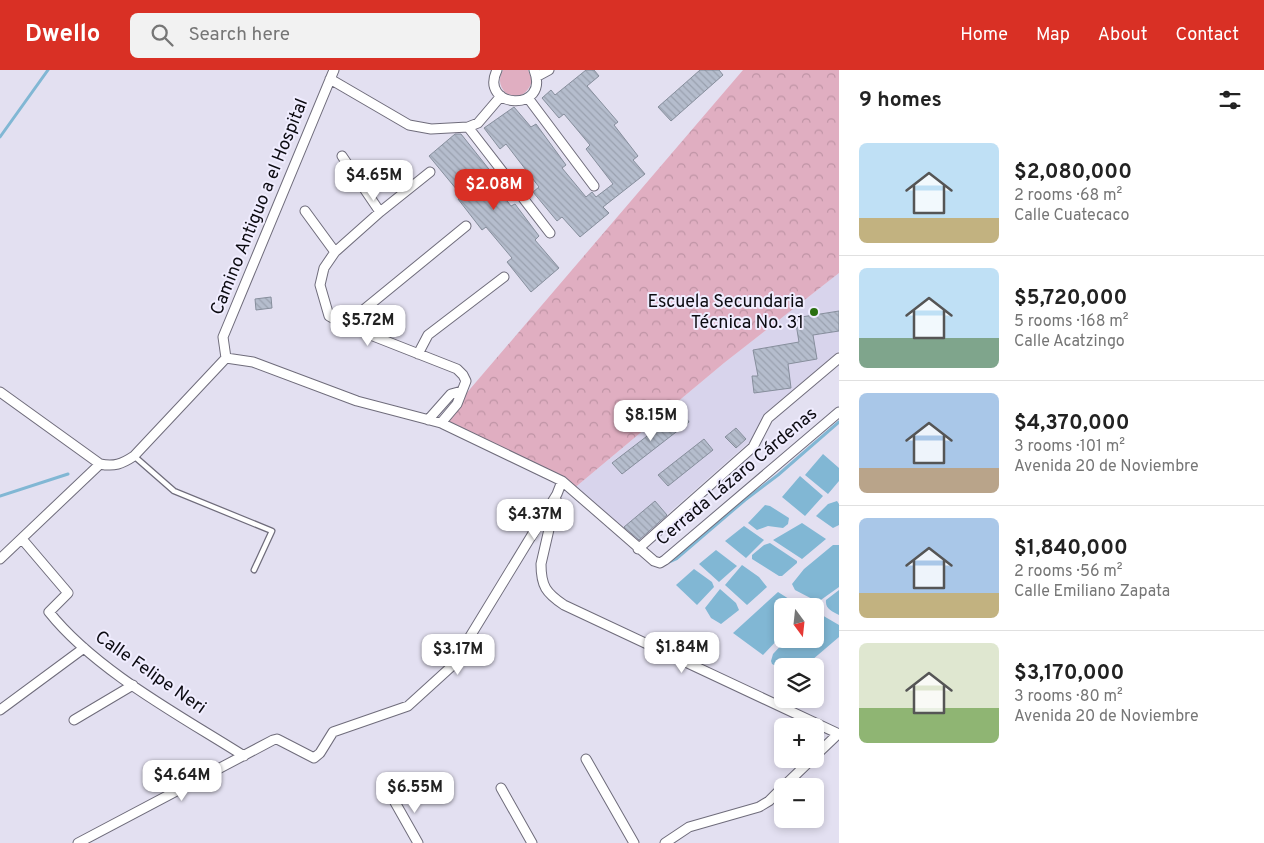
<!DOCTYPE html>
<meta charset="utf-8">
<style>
body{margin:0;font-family:Overpass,sans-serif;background:#f2f2f2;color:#222;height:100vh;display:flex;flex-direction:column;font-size:19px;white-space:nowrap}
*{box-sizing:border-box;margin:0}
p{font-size:16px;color:#767676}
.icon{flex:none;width:28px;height:28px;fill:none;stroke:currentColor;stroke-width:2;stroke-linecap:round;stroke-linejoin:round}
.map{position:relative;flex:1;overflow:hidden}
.sheet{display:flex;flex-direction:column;background:#fff;width:425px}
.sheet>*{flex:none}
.needle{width:32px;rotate:165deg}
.fabs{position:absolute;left:774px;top:528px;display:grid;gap:10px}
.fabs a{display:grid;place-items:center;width:50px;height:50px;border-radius:8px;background:#fff;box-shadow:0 2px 8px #0003;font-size:25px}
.price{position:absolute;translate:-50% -42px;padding:0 11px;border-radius:10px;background:#fff;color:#222;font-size:16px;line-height:32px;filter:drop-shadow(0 1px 2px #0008)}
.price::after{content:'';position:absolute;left:50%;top:30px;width:15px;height:11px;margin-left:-8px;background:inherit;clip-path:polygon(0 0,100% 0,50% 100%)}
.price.active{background:#d93025;color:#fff}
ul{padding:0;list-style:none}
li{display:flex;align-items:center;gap:15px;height:125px;padding:0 20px}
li+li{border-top:1px solid #e0e0e0}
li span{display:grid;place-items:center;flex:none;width:140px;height:100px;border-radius:8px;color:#555}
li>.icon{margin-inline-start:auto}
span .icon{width:60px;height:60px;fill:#fffc;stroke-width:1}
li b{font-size:21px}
h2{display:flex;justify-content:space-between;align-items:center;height:60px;padding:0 20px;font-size:21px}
header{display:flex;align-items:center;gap:30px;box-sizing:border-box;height:70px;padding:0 25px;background:#d93025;color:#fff}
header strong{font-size:24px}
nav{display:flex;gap:28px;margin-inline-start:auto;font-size:18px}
.search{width:350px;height:45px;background:#f2f2f2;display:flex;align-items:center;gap:12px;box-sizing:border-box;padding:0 18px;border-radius:8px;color:#767676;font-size:19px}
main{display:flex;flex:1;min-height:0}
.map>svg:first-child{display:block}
.built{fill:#d8d4ec}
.green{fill:#e0aec1}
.forest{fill:url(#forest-crowns)}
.water{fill:#81b7d4}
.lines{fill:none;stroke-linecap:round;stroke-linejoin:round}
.stream{stroke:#81b7d4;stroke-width:3}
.building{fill:url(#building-back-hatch);stroke:#868e9c}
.service-casing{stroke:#6f6c7b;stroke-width:7}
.minor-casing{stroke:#6f6c7b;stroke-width:11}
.service{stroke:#fff;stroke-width:4.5}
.minor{stroke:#fff;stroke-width:9}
.poi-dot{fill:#296f0f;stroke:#f0edff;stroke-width:2}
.labels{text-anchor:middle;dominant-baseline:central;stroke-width:4;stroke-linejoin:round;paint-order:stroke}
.street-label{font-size:18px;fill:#0c0b11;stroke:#f0edff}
.poi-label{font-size:18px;fill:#0c0b11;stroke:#f0edff;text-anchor:end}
</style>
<header>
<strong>Dwello</strong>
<div class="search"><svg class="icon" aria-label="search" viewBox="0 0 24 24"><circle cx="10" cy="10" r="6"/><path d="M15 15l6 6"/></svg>Search here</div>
<nav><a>Home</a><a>Map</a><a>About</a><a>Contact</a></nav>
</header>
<main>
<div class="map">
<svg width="839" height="773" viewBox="0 0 839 773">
<defs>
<pattern id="forest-crowns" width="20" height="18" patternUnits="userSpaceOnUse" patternTransform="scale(1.25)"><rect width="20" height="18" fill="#e0aec1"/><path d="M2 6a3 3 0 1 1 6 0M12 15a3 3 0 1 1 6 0" fill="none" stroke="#bf94a5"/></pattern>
<pattern id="building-back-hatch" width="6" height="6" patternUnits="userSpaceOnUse" patternTransform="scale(1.25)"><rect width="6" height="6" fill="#b5bdcd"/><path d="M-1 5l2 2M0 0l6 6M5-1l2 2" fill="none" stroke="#9aa1af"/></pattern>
</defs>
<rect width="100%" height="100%" fill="#e3e0f1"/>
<path class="built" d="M839,203v78l-75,63 -9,23 -117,103 -14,-13 -52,-37 152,-127z"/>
<path class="green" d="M503,0h25l4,10c-3,13 -12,19 -25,14 -8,-7 -9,-15 -4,-24z"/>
<path class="forest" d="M743,0h96v203l-115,90 -152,127 -131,-67z"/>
<path class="water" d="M823,384l16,14v13l-11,13 -23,-19z
M800,406l23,20 -18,20 -23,-19z
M837,431l2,3v21l-6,3 -17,-12 12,-12z
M765,435l5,1 19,12 -1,6 -5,4 -15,-2 -11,4 -9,-7z
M802,453l24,16 -24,20 -29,-19z
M744,456l20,14 -18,18 -21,-17z
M770,473l27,18v2l-15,13h-3l-27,-17v-4l12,-10z
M833,475h6v42l-21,15 -23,-12 -3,-6 12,-15z
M716,480l21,16 -18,16 -20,-18z
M742,495l17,12 8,10 -20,18 -22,-20z
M694,499l18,13 2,5 -17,18 -21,-20z
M720,519l16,14 3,7 -18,14 -10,-6 -6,-10z
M839,520v25c-7,-4 -14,-6 -13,-15z
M778,522l22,14h-18v29l-19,20 -30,-22z
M815,541l24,14v12l-34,29h-23v3l-10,-5 -1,-3 2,-7 14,-15h28z"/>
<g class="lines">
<path class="stream" d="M0,67l48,-67
M0,426l68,-22
M665,494l11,-5 69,-59 33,-25 61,-53"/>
</g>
<path class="building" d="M586,0h8l5,6 -12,10 31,36 -4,3 24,31 -5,4 12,14 -42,33 6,6 -29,24 -18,-20 -5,4 -24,-29 6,-5 -33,-43 -6,5 -16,-21 30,-21 17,20 5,-3 30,41 -4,3 24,29 6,-5 4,5 17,-13 -27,-35 4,-4 -26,-31 -5,4 -17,-20 9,-8 4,5z
M700,0h19l4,5 -52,46 -13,-14z
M455,64h6l31,39 -4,3 23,30 4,-2 24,32 -4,4 24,28 -28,24 -24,-30 5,-4 -26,-31 -4,3 -24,-31 4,-3 -33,-40z
M271,227l1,11 -16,2 -1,-11z
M839,241v20l-26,4 4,24 -29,5 3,24 -37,5 -2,-17h6l-5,-26 46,-8 -4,-24z
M681,340l8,12 -67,52 -10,-11z
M736,358l10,11 -10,9 -11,-11z
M704,369l9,11 -45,36 -10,-11z
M655,431l12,14 -28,25 -15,-13z"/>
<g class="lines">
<defs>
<path id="service" d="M134,386l40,35 98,40 -18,39"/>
<path id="minor" d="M497,0c-19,39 54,43 37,0
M536,7l13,-7
M330,9l79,46 22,4 37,-2 10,-4 23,-27
M528,28l66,88
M468,57l82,106
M342,86l38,56
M430,102l-50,40 -45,40 -11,16 -4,17 9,31 16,9 112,44 6,6 3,6 -9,23 -16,19
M305,141l30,41
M345,255l121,-99
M418,284l10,-19 76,-58
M226,288l27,4 104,39 84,22 121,58 92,80 6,2 5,-3 174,-148
M226,288l-3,-21 111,-267
M0,322l100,72c14,3 22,0 34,-8l92,-98
M428,350l23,-26 11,-3
M556,429l-15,65c0,22 5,29 23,41l275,129
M22,469l46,54 -19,19c47,59 132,104 195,144
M638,479l115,-102 15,-29 71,-60
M0,489l100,-95
M0,640l84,-62
M74,650l59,-35
M815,686l23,-22
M586,689l48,84
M784,716l28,-27
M501,718l31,55
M392,727l26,46
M78,773l195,-103 4,-1 4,2 33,17 6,-5 13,-21 75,-26 44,-40 105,-172 5,-13
M665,773l24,-16 70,-20 10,-6 13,-13"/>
</defs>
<use href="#service" class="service-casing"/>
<use href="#minor" class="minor-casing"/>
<use href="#service" class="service"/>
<use href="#minor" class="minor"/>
</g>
<circle class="poi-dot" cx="814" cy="242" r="5"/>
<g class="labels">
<g class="street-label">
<text transform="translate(260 137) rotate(-68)">Camino Antiguo a el Hospital</text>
<text transform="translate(737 407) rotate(-40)">Cerrada Lázaro Cárdenas</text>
<text transform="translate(150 603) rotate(35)">Calle Felipe Neri</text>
</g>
<g class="poi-label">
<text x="804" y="232">Escuela Secundaria<tspan x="804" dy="21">Técnica No. 31</tspan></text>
</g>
</g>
</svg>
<div class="fabs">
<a><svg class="needle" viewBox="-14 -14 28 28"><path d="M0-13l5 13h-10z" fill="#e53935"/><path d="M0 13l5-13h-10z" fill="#767676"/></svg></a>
<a><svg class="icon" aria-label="layers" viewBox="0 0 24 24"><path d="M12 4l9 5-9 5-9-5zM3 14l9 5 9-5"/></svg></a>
<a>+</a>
<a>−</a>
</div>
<b class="price" style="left:374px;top:132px">$4.65M</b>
<b class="price active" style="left:494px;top:141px">$2.08M</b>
<b class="price" style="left:368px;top:277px">$5.72M</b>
<b class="price" style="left:651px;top:372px">$8.15M</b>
<b class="price" style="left:535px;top:471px">$4.37M</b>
<b class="price" style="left:682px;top:604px">$1.84M</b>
<b class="price" style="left:458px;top:606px">$3.17M</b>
<b class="price" style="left:182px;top:732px">$4.64M</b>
<b class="price" style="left:415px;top:744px">$6.55M</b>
</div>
<section class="sheet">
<h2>9 homes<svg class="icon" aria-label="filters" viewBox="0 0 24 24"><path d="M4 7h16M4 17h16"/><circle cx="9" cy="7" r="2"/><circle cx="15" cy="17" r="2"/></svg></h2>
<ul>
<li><span style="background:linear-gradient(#bfe0f5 75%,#c2b280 0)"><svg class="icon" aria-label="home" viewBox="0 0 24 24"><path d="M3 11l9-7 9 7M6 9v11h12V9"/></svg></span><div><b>$2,080,000</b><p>2 rooms · 68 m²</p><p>Calle Cuatecaco</p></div></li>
<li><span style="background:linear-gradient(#bfe0f5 70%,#7fa58c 0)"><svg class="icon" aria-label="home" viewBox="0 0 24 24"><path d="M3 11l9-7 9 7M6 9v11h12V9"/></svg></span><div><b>$5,720,000</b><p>5 rooms · 168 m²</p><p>Calle Acatzingo</p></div></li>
<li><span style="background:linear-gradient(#a9c7e8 75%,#b9a48a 0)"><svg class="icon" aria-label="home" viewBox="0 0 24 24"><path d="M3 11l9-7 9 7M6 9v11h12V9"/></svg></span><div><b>$4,370,000</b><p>3 rooms · 101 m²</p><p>Avenida 20 de Noviembre</p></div></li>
<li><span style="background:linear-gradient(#a9c7e8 75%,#c2b280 0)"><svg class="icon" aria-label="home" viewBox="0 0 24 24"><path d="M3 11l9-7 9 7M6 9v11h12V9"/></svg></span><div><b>$1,840,000</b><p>2 rooms · 56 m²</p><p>Calle Emiliano Zapata</p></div></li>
<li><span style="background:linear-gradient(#dfe7d0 65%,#8fb573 0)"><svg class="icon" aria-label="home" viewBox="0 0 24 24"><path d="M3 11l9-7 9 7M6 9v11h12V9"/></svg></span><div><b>$3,170,000</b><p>3 rooms · 80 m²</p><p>Avenida 20 de Noviembre</p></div></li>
</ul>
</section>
</main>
